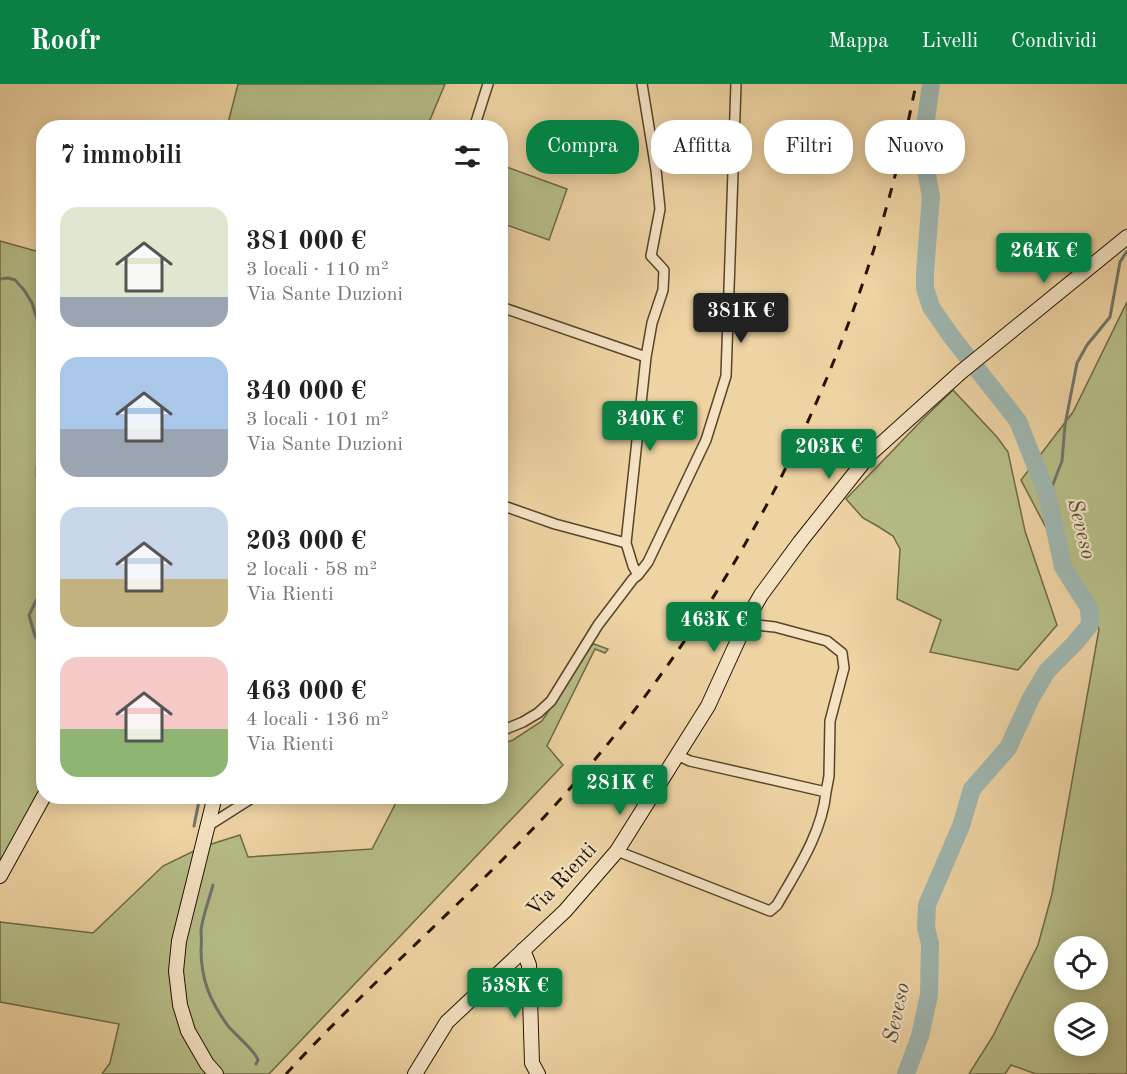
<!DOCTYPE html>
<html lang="it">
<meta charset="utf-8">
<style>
body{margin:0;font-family:"Old Standard TT",serif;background:#f2f2f2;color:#222;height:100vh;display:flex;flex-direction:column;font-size:22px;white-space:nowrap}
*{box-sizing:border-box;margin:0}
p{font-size:20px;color:#767676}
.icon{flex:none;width:33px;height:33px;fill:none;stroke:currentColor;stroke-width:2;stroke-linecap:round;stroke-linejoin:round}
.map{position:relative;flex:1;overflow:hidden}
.sheet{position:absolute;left:36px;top:36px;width:472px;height:684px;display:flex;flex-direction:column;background:#fff;border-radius:24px;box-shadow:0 3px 15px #0003}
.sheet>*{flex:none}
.hud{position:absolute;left:526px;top:36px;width:510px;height:54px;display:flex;gap:12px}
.fabs{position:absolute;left:1054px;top:852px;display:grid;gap:12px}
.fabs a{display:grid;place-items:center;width:54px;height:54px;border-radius:50%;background:#fff;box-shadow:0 3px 15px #0003;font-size:30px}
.price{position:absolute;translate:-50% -51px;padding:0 14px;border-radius:6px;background:#0b8043;color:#fff;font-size:20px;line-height:39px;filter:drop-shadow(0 2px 3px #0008)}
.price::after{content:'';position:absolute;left:50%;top:36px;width:18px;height:14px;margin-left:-9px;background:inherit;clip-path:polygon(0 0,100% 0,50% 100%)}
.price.selected{background:#222;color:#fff}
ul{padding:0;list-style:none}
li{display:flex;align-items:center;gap:18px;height:150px;padding:0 24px}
li span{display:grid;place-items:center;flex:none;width:168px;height:120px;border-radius:18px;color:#555}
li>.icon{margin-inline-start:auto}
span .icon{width:72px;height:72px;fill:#fffc;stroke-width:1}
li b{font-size:26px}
h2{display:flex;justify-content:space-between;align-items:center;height:72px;padding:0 24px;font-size:26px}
.pill{padding:0 21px;border-radius:24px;background:#fff;box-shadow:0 3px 15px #0003;font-size:21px;line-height:54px}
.pill.selected{background:#0b8043;color:#fff}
header{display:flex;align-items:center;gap:36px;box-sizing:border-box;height:84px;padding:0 30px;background:#0b8043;color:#fff}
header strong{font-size:28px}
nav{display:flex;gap:33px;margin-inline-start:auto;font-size:21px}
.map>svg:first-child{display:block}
.green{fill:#b6bd87;stroke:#6e6844;stroke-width:1.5;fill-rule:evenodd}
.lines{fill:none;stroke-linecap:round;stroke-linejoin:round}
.stream{stroke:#6e756a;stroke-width:3}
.river{stroke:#9eb6b0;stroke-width:18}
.street-casing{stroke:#574429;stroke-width:12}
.secondary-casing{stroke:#251400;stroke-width:16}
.street{stroke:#f4e2c3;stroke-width:9}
.secondary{stroke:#f4e2c3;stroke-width:14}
.rail{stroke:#251400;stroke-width:3;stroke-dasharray:10 10;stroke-linecap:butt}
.labels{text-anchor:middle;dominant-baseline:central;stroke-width:4.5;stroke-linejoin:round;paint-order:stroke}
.street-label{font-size:21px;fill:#251400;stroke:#f4e2c3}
.water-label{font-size:22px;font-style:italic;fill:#4f4d3e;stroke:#f4e2c3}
</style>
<header>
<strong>Roofr</strong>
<nav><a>Mappa</a><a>Livelli</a><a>Condividi</a></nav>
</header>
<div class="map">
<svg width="1127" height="990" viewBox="0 0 1127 990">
<rect width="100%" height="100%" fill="#eed3a3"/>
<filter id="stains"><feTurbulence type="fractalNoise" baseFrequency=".00333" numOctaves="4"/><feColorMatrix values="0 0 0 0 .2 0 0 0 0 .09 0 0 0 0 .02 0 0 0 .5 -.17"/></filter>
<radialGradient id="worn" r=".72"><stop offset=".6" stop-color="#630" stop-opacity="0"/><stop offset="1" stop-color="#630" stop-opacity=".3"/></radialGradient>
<path class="green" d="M238,0h207l-18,43h-200z
M501,81l66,24 -18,51 -48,-17z
M0,157l43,12 1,543 -44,80z
M1127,218v772h-91l-25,-9 -6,9h-36l24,-38 45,-91 14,-51 47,-265 -78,-149 52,-68zM1065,862h33v34h-33zM1065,928h33v34h-33z
M953,306l44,47 11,15 17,79 32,94 -39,45 -88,-18 11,-32 -44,-21 3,-50 -7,-13 -14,-9 -16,-9 -17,-19 77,-80z
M594,560l14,5 -3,4 -10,-4 -48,97 16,19 -294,309h-167l8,-11 9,-39 -119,-22v-80l93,11 70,-67 39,-19 38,-12 8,22 124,-8 27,-52 102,-1v-52l12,-4 29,-19 49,-75z"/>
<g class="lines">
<path class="stream" d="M0,195l8,-1 7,2 9,10 8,13 9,28 -2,40 5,21
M44,347l-7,36v10l7,25
M1048,413l14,-36 3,-36 12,-62 10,-18 23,-28 10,-55 7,-11
M44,501l-15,30 6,21 9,12
M194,742l6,-30
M213,801c-4,15 -10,30 -12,45 0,6 1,13 0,19 0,31 9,52 27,77 7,8 29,27 30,34l-2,4"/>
<path class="river" d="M906,990l14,-38 9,-41 1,-52 -4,-15 1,-23 34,-79 11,-37 36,-41 23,-50 16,-27 27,-27 15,-18 1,-4 -1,-14 -26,-41 -15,-70 -30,-76 -67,-85 -20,-29 -6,-19v-16l6,-75 -9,-49 9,-64"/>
<defs>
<path id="street" d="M474,44l14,-44
M501,223l145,50
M501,421l54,19 71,19 7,23 5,9
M626,459l20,-186 6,-34 11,-33 1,-20 -13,-14 9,-47 -4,-39 -14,-86
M745,542l11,-1 19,2 52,14 15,12 2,15 -14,53 -1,55 -3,16
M501,647l22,-9 15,-9 13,-12 47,-76 35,-46 5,-4 10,-13 58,-122 20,-64 10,-292
M208,742l47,-30
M617,767l153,60 7,-6c20,-35 45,-72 49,-113l-136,-31 -13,-6"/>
<path id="secondary" d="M215,712l-36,145 -3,30 4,34 8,26 19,33 9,10
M0,792l44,-80
M523,866l6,15 3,98 6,11
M415,990l32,-52 118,-111 52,-60 91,-145 42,-92 11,-19 39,-53 70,-88 91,-82 166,-135"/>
</defs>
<use href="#street" class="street-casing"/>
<use href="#secondary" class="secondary-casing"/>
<use href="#street" class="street"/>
<use href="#secondary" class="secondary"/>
<path class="rail" d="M286,990c83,-90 176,-170 260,-259 190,-205 316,-457 370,-731"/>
</g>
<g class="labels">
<g class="street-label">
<text transform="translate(562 796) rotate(-47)">Via Rienti</text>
</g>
<g class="water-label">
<text transform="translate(1081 445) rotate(76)">Seveso</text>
<text transform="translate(897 929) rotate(-78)">Seveso</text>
</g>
</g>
<rect width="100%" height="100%" filter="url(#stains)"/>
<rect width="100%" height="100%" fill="url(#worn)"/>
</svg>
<div class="fabs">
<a><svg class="icon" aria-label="locate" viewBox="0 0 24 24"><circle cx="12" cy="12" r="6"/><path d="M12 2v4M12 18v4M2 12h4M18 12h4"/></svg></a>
<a><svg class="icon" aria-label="layers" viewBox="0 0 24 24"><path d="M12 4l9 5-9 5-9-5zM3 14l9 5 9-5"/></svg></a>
</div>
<b class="price" style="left:1044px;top:200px">264K €</b>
<b class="price selected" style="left:741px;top:260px">381K €</b>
<b class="price" style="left:650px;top:368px">340K €</b>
<b class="price" style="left:829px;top:396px">203K €</b>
<b class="price" style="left:714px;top:569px">463K €</b>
<b class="price" style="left:620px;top:732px">281K €</b>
<b class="price" style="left:515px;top:935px">538K €</b>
<div class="hud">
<a class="pill selected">Compra</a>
<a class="pill">Affitta</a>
<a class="pill">Filtri</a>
<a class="pill">Nuovo</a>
</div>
<section class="sheet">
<h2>7 immobili<svg class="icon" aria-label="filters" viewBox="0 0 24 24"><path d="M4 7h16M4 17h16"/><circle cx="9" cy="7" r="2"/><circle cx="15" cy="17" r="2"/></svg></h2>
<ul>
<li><span style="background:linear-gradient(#dfe7d0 75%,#9aa5b1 0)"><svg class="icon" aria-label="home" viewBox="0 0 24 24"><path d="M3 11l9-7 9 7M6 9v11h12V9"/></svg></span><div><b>381 000 €</b><p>3 locali · 110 m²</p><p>Via Sante Duzioni</p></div></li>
<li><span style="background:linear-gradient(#a9c7e8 60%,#9aa5b1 0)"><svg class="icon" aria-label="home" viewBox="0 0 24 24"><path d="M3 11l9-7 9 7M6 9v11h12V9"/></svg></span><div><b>340 000 €</b><p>3 locali · 101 m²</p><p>Via Sante Duzioni</p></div></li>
<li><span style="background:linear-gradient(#c9d6e8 60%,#c2b280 0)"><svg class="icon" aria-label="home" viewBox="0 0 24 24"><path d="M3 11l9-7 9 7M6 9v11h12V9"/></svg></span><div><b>203 000 €</b><p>2 locali · 58 m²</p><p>Via Rienti</p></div></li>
<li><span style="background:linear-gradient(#f6c9c9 60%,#8fb573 0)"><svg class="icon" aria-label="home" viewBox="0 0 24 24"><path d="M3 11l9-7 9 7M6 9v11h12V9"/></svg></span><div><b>463 000 €</b><p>4 locali · 136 m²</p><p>Via Rienti</p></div></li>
</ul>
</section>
</div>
